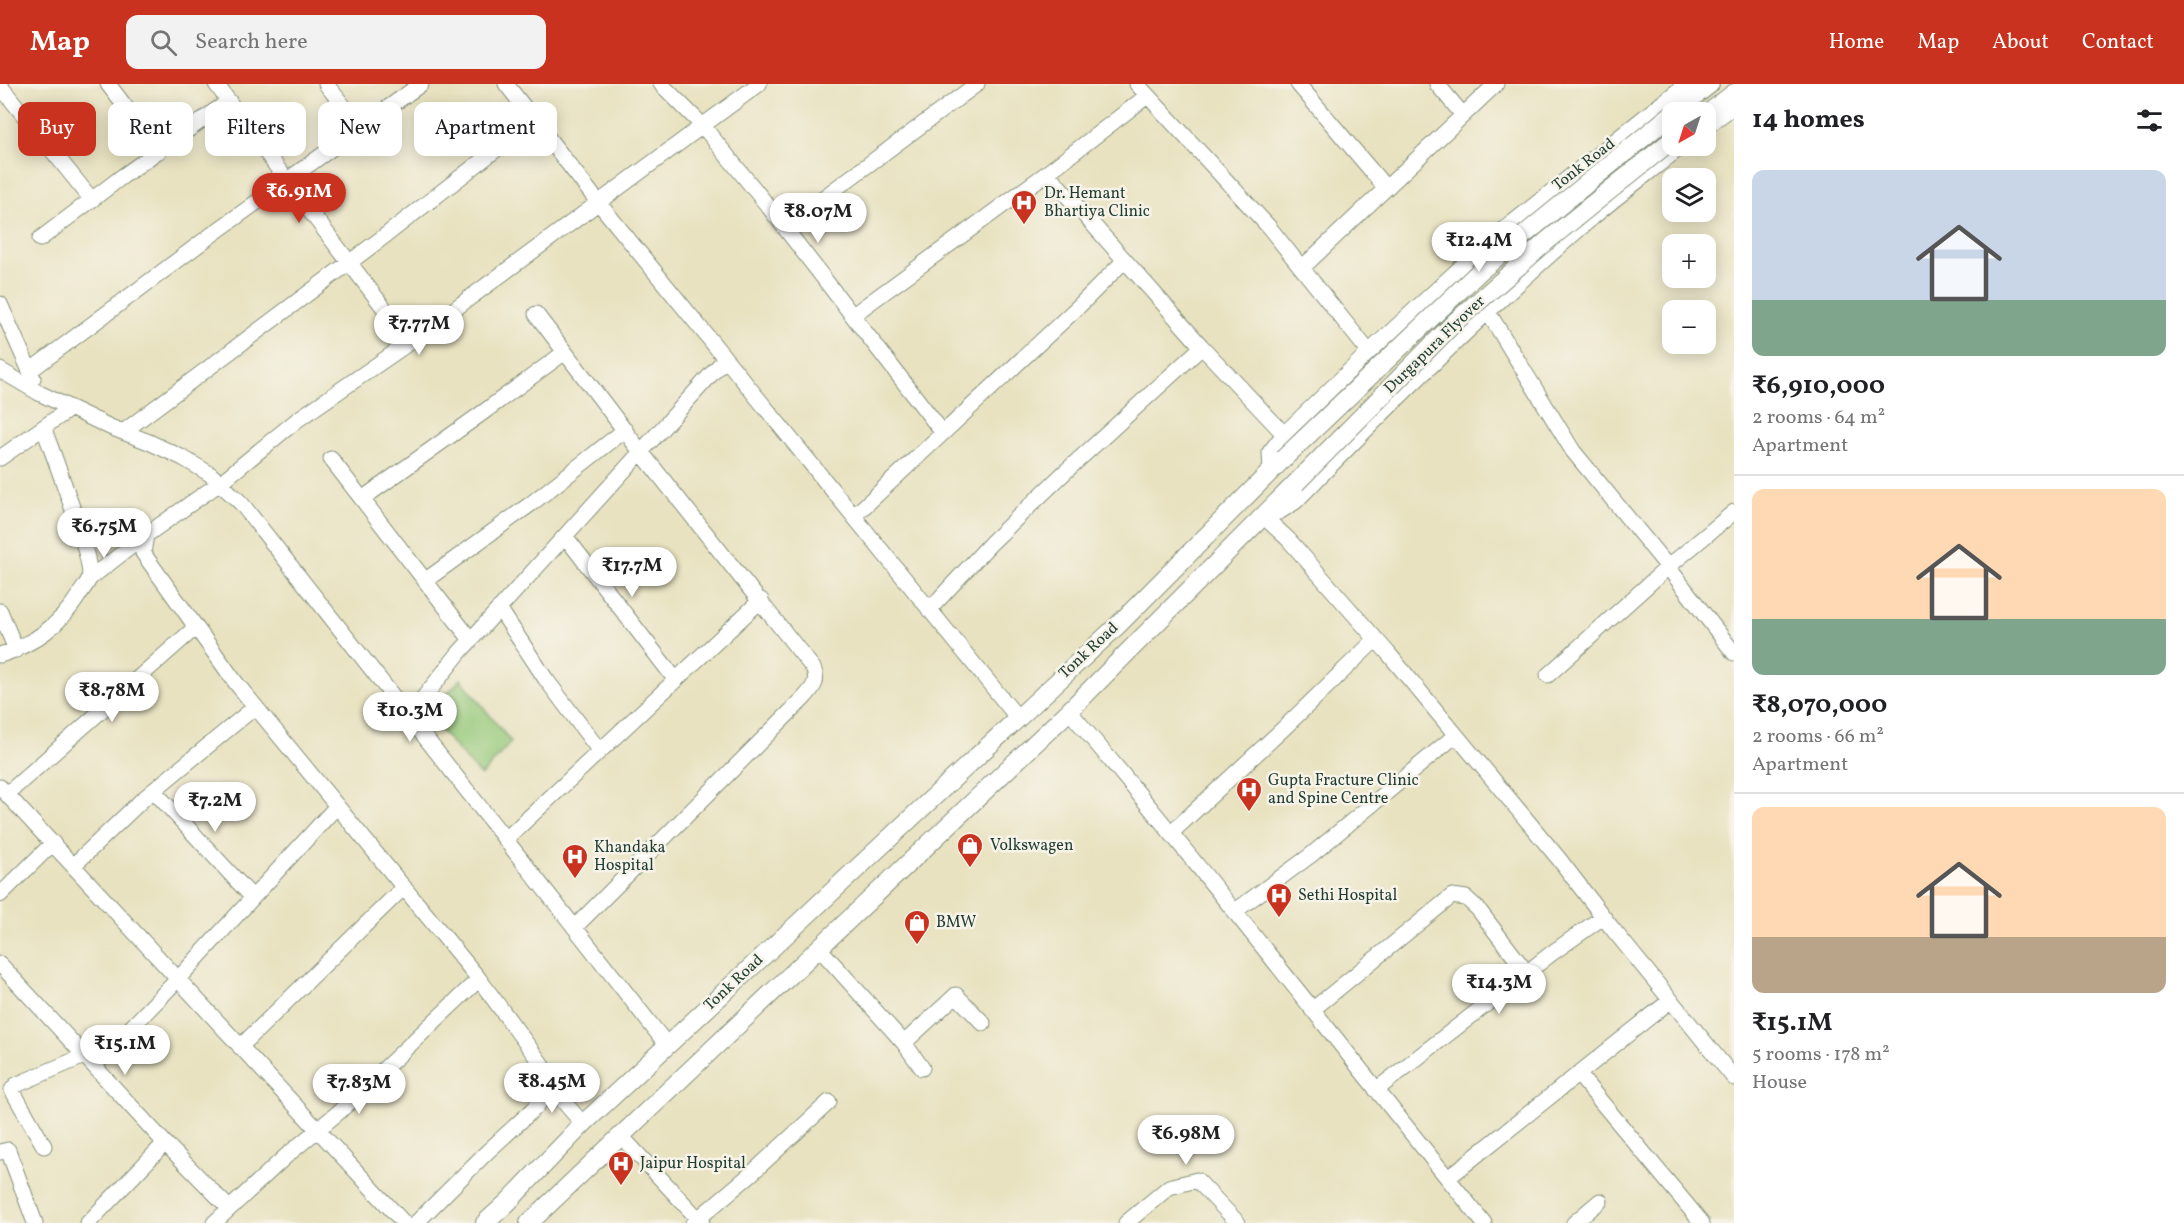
<!DOCTYPE html>
<meta charset="utf-8">
<style>
body{margin:0;font-family:Vollkorn,serif;background:#f2f2f2;color:#202124;height:100vh;display:flex;flex-direction:column;font-size:22px;white-space:nowrap}
*{box-sizing:border-box;margin:0}
p{font-size:20px;color:#757577}
.icon{flex:none;width:33px;height:33px;fill:none;stroke:currentColor;stroke-width:2;stroke-linecap:round;stroke-linejoin:round}
.map{position:relative;flex:1;overflow:hidden}
.details{display:flex;flex-direction:column;background:#fff;width:450px}
.details>*{flex:none}
.banner{position:absolute;left:18px;top:18px;width:570px;height:54px;display:flex;gap:12px}
.needle{width:39px;rotate:219deg}
.tools{position:absolute;left:1662px;top:18px;display:grid;gap:12px}
.tools a{display:grid;place-items:center;width:54px;height:54px;border-radius:12px;background:#fff;box-shadow:0 3px 15px #0003;font-size:30px}
.price{position:absolute;translate:-50% -51px;padding:0 14px;border-radius:21px;background:#fff;color:#222;font-size:20px;line-height:39px;filter:drop-shadow(0 2px 3px #0008)}
.price::after{content:'';position:absolute;left:50%;top:36px;width:18px;height:14px;margin-left:-9px;background:inherit;clip-path:polygon(0 0,100% 0,50% 100%)}
.price.on{background:#c8321e;color:#fff}
ul{padding:0;list-style:none}
li{display:grid;align-content:center;gap:12px;height:318px;padding:0 18px}
li+li{border-top:2px solid #e0e0e0}
li span{display:grid;place-items:center;height:186px;border-radius:12px;color:#555}
li>.icon{margin-inline-start:auto}
span .icon{width:108px;height:108px;fill:#fffc;stroke-width:1}
li b{font-size:26px}
h2{display:flex;justify-content:space-between;align-items:center;height:72px;padding:0 18px;font-size:26px}
.tag{padding:0 21px;border-radius:12px;background:#fff;box-shadow:0 3px 15px #0003;font-size:21px;line-height:54px}
.tag.on{background:#c8321e;color:#fff}
header{display:flex;align-items:center;gap:36px;box-sizing:border-box;height:84px;padding:0 30px;background:#c8321e;color:#fff}
header strong{font-size:28px}
nav{display:flex;gap:33px;margin-inline-start:auto;font-size:21px}
.search{width:420px;height:54px;background:#f2f2f2;display:flex;align-items:center;gap:15px;box-sizing:border-box;padding:0 21px;border-radius:12px;color:#757577;font-size:22px}
main{display:flex;flex:1;min-height:0}
.map>svg:first-child{display:block}
.green{fill:#94c777;stroke:#5a8256;stroke-width:1.5}
.lines{fill:none;stroke-linecap:round;stroke-linejoin:round}
.minor-casing{stroke:#84907a;stroke-width:17}
.major-casing{stroke:#84907a;stroke-width:20}
.minor{stroke:#fff;stroke-width:15}
.major{stroke:#fff;stroke-width:18}
.major-bridge-casing{stroke:#84907a;stroke-width:20;stroke-linecap:butt}
.major-bridge{stroke:#fff;stroke-width:18}
.labels{text-anchor:middle;dominant-baseline:central;stroke-width:5;stroke-linejoin:round;paint-order:stroke}
.street-label{font-size:16px;fill:#1f3d34;stroke:#f7f3e8}
.poi-label{font-size:16px;fill:#1f3d34;stroke:#f7f3e8;text-anchor:start}
</style>
<header>
<strong>Map</strong>
<div class="search"><svg class="icon" aria-label="search" viewBox="0 0 24 24"><circle cx="10" cy="10" r="6"/><path d="M15 15l6 6"/></svg>Search here</div>
<nav><a>Home</a><a>Map</a><a>About</a><a>Contact</a></nav>
</header>
<main>
<div class="map">
<svg width="1734" height="1139" viewBox="0 0 1734 1139">
<rect width="100%" height="100%" fill="#f7f3e8"/>
<filter id="ink" filterUnits="userSpaceOnUse"><feTurbulence type="fractalNoise" baseFrequency=".0167" numOctaves="2"/><feDisplacementMap in="SourceGraphic" scale="12" xChannelSelector="R" yChannelSelector="G"/><feConvolveMatrix kernelMatrix="1 2 1 2 8 2 1 2 1" color-interpolation-filters="sRGB"/></filter>
<filter id="wash" filterUnits="userSpaceOnUse"><feTurbulence type="fractalNoise" baseFrequency=".008" numOctaves="4" result="noise"/><feDisplacementMap in="SourceGraphic" scale="24" xChannelSelector="R" yChannelSelector="G"/><feGaussianBlur stdDeviation="1.35" result="paint"/><feColorMatrix in="noise" values="0 0 0 0 0 0 0 0 0 0 0 0 0 0 0 0 0 1.4 0 .05"/><feComposite in="paint" operator="in"/></filter>
<g filter="url(#wash)">
<rect width="100%" height="100%" fill="#e8e2c0"/>
<path class="green" d="M461,595l50,63 -30,34 -54,-61z"/>
</g>
<g filter="url(#ink)">
<g class="lines">
<defs>
<path id="minor" d="M108,0l51,67
M216,0l71,97 123,161
M326,0l35,44
M506,0l92,118 419,515
M661,0l41,41 66,81 175,227
M1137,0l131,142 101,126
M1298,0l88,104
M1437,0l26,31
M1,3l91,113
M1706,43l28,-21
M1047,89l155,174 82,87
M784,143l193,-143
M40,155l83,-63 106,-75
M1302,184l194,-184
M0,220l33,74
M1488,228l85,139 95,116 66,86
M536,230l105,138 172,216c6,13 1,19 -9,30l-229,229
M853,231l194,-142 100,-77
M0,286l39,23 71,34 39,15 34,16 27,16 31,29 426,542
M31,286l183,-137 207,-149
M123,348l263,-197 148,-115
M0,374l71,-50
M331,375l140,181
M1271,388l-1,-20 14,-18 85,-82 117,-108 200,-160
M362,415l123,-88 80,-59
M854,432l225,-210 46,-46
M1263,432l25,23 100,114 171,206 52,68 123,151
M1263,432l16,-4 16,-10c94,-97 190,-191 291,-279 31,-27 64,-51 96,-77
M565,452l110,143
M90,494l56,-43
M426,496l106,-77 93,-73
M499,524l46,70 54,72
M929,526l62,-67 74,-71 137,-125
M0,527l16,39
M0,571c33,-10 61,-31 79,-60 3,-5 8,-11 10,-16 6,-17 -37,-127 -45,-150
M1548,591l120,-108 66,-55
M1069,627c143,167 276,342 415,512
M409,632l50,-63 266,-294
M0,703l404,436
M154,707l98,106
M7,710l189,-167
M1171,749l113,-105 92,-89
M506,755l255,-239
M74,781l68,-65 113,-93
M0,811l53,-52
M1234,828l77,-57 145,-120
M819,864l85,95 52,-48 27,28
M0,880l165,179 64,65
M1312,926l140,-114 14,2 12,11 49,64
M904,959l18,25
M240,963l164,-160
M94,982l84,-87 159,-173
M1578,990l124,149
M551,1003l32,37
M1376,1006l176,-137 51,-36
M621,1052l81,87
M44,1062l-32,-56 4,-5 68,-29
M0,1068l8,-2 27,73
M1448,1094l223,-178
M88,1139l77,-80
M214,1139l71,-66 55,-46 139,-132
M416,1139l71,-71 49,-45 15,-20 -3,-14 -69,-94 -243,-296 -93,-130 3,-18 74,-52 77,-63 113,-78 349,-258
M693,1139l58,-49 78,-72
M1126,1139l43,-36 28,-7 41,43
M1574,1139l26,-22"/>
<path id="major" d="M1674,28l36,-28
M1706,31l28,-22
M485,1139l22,-20 76,-79 535,-499 165,-166
M529,1139l540,-512 227,-228"/>
</defs>
<use href="#minor" class="minor-casing"/>
<use href="#major" class="major-casing"/>
<use href="#minor" class="minor"/>
<use href="#major" class="major"/>
<defs>
<path id="major-bridge" d="M1283,375l197,-188 192,-157
M1296,399l159,-161 92,-81 125,-101"/>
</defs>
<use href="#major-bridge" class="major-bridge-casing"/>
<use href="#major-bridge" class="major-bridge"/>
</g>
</g>
<defs>
<symbol id="hospital-pin" viewBox="-11 -11 22 30"><path d="M0 17L-7.5 6A9.5 9.5 0 1 1 7.5 6Z" fill="#c8321e" stroke="#f7f3e8"/><path d="M-5-5h3v3.5h4V-5h3V5h-3V1.5h-4V5h-3Z" fill="#fff"/></symbol>
<symbol id="shop-pin" viewBox="-11 -11 22 30"><path d="M0 17L-7.5 6A9.5 9.5 0 1 1 7.5 6Z" fill="#c8321e" stroke="#f7f3e8"/><path d="M-5-2.5h2.3a2.7 3.5 0 0 1 5.4 0H5L5.5 6h-11ZM-1.5-2.5h3a1.5 2.3 0 0 0-3 0Z" fill="#fff"/></symbol>
</defs>
<g fill-rule="evenodd">
<use href="#hospital-pin" x="1009" y="104" width="30" height="40"/>
<use href="#hospital-pin" x="1234" y="691" width="30" height="40"/>
<use href="#shop-pin" x="955" y="747" width="30" height="40"/>
<use href="#hospital-pin" x="560" y="758" width="30" height="40"/>
<use href="#hospital-pin" x="1264" y="797" width="30" height="40"/>
<use href="#shop-pin" x="902" y="824" width="30" height="40"/>
<use href="#hospital-pin" x="606" y="1065" width="30" height="40"/>
</g>
<g class="labels">
<g class="street-label">
<text transform="translate(1584 81) rotate(-38)">Tonk Road</text>
<text transform="translate(1435 261) rotate(-44)">Durgapura Flyover</text>
<text transform="translate(1089 567) rotate(-43)">Tonk Road</text>
<text transform="translate(734 899) rotate(-43)">Tonk Road</text>
</g>
<g class="poi-label">
<text x="1044" y="110">Dr. Hemant<tspan x="1044" dy="18">Bhartiya Clinic</tspan></text>
<text x="1268" y="697">Gupta Fracture Clinic<tspan x="1268" dy="18">and Spine Centre</tspan></text>
<text x="990" y="762">Volkswagen</text>
<text x="594" y="764">Khandaka<tspan x="594" dy="18">Hospital</tspan></text>
<text x="1298" y="812">Sethi Hospital</text>
<text x="936" y="839">BMW</text>
<text x="640" y="1080">Jaipur Hospital</text>
</g>
</g>
</svg>
<div class="tools">
<a><svg class="needle" viewBox="-14 -14 28 28"><path d="M0-13l5 13h-10z" fill="#e53935"/><path d="M0 13l5-13h-10z" fill="#757577"/></svg></a>
<a><svg class="icon" aria-label="layers" viewBox="0 0 24 24"><path d="M12 4l9 5-9 5-9-5zM3 14l9 5 9-5"/></svg></a>
<a>+</a>
<a>−</a>
</div>
<b class="price on" style="left:299px;top:140px">₹6.91M</b>
<b class="price" style="left:818px;top:160px">₹8.07M</b>
<b class="price" style="left:1479px;top:189px">₹12.4M</b>
<b class="price" style="left:419px;top:272px">₹7.77M</b>
<b class="price" style="left:104px;top:475px">₹6.75M</b>
<b class="price" style="left:632px;top:514px">₹17.7M</b>
<b class="price" style="left:112px;top:639px">₹8.78M</b>
<b class="price" style="left:410px;top:659px">₹10.3M</b>
<b class="price" style="left:215px;top:749px">₹7.2M</b>
<b class="price" style="left:1499px;top:931px">₹14.3M</b>
<b class="price" style="left:125px;top:992px">₹15.1M</b>
<b class="price" style="left:552px;top:1030px">₹8.45M</b>
<b class="price" style="left:359px;top:1031px">₹7.83M</b>
<b class="price" style="left:1186px;top:1082px">₹6.98M</b>
<div class="banner">
<a class="tag on">Buy</a>
<a class="tag">Rent</a>
<a class="tag">Filters</a>
<a class="tag">New</a>
<a class="tag">Apartment</a>
</div>
</div>
<section class="details">
<h2>14 homes<svg class="icon" aria-label="filters" viewBox="0 0 24 24"><path d="M4 7h16M4 17h16"/><circle cx="9" cy="7" r="2"/><circle cx="15" cy="17" r="2"/></svg></h2>
<ul>
<li><span style="background:linear-gradient(#c9d6e8 70%,#7fa58c 0)"><svg class="icon" aria-label="home" viewBox="0 0 24 24"><path d="M3 11l9-7 9 7M6 9v11h12V9"/></svg></span><div><b>₹6,910,000</b><p>2 rooms · 64 m²</p><p>Apartment</p></div></li>
<li><span style="background:linear-gradient(#ffd9b3 70%,#7fa58c 0)"><svg class="icon" aria-label="home" viewBox="0 0 24 24"><path d="M3 11l9-7 9 7M6 9v11h12V9"/></svg></span><div><b>₹8,070,000</b><p>2 rooms · 66 m²</p><p>Apartment</p></div></li>
<li><span style="background:linear-gradient(#ffd9b3 70%,#b9a48a 0)"><svg class="icon" aria-label="home" viewBox="0 0 24 24"><path d="M3 11l9-7 9 7M6 9v11h12V9"/></svg></span><div><b>₹15.1M</b><p>5 rooms · 178 m²</p><p>House</p></div></li>
</ul>
</section>
</main>
